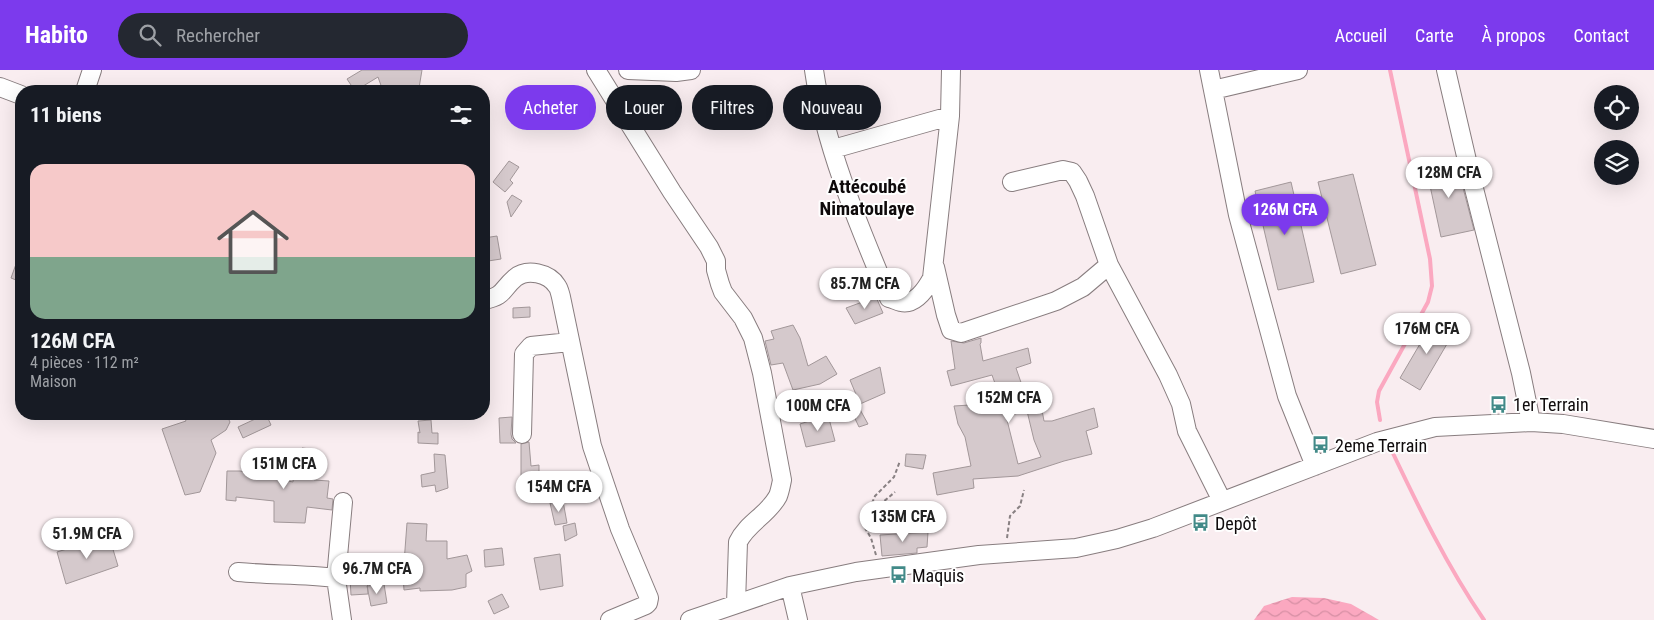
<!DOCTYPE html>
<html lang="fr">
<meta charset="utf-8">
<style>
body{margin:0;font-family:"Roboto Condensed",sans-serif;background:#242831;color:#f1f3f6;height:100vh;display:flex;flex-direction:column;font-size:19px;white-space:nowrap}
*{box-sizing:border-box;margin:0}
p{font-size:16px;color:#9ea1a6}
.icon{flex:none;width:28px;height:28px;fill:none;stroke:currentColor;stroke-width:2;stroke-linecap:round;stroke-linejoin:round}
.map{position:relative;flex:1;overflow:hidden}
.details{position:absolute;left:15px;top:15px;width:475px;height:335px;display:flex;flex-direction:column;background:#171b24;border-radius:20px;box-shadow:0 5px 20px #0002}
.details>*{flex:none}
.top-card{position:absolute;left:505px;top:15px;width:475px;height:45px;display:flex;gap:10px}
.controls{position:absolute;left:1594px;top:15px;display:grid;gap:10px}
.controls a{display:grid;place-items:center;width:45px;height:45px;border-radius:50%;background:#171b24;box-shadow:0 5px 20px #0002;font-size:25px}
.price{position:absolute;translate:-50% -42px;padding:0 11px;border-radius:18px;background:#fff;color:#222;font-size:16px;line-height:32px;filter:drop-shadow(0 1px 2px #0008)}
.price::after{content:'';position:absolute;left:50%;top:30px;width:15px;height:11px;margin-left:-8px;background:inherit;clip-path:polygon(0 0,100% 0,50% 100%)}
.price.current{background:#7c3aed;color:#fff}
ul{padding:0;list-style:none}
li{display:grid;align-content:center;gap:10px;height:265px;padding:0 15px}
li+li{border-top:1px solid #363941}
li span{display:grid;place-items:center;height:155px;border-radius:15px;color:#555}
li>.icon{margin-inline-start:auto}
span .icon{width:90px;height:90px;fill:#fffc;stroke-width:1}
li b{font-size:21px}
h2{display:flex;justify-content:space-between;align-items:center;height:60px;padding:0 15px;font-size:21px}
.tag{padding:0 18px;border-radius:22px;background:#171b24;box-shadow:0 5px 20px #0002;font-size:18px;line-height:45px}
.tag.current{background:#7c3aed;color:#fff}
header{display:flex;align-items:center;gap:30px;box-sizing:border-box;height:70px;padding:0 25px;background:#7c3aed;color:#fff}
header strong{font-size:24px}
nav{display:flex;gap:28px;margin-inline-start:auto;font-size:18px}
.search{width:350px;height:45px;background:#242831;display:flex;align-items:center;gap:12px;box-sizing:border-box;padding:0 18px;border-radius:28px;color:#9ea1a6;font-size:19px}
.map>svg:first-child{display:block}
.water{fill:url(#water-waves)}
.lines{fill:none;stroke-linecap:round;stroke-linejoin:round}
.stream{stroke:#fba8c0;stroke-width:4}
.building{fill:#d5c9cc;stroke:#a29799;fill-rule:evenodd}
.minor-casing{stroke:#887d7f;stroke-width:20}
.path{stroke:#888082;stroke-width:2;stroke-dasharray:4 2.5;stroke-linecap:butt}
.minor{stroke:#fff;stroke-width:18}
.labels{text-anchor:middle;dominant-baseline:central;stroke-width:4;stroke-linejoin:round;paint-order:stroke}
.poi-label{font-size:18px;fill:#0e0a0b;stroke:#fefefe;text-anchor:start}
.neighbourhood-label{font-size:19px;font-weight:bold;fill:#0e0a0b;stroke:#fefefe}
</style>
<header>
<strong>Habito</strong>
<div class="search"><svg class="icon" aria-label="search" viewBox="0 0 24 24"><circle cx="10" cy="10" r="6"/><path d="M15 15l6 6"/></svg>Rechercher</div>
<nav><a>Accueil</a><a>Carte</a><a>À propos</a><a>Contact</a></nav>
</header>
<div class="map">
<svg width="1654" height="550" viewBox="0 0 1654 550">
<defs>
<pattern id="water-waves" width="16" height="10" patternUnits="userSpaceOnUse" patternTransform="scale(1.25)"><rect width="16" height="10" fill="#fba8c0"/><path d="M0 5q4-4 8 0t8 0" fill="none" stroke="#d68fa4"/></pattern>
</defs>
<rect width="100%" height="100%" fill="#f9edf0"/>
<path class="water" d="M1292,527l32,1 27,6 28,16h-125l10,-14z"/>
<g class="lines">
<path class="stream" d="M1380,350l-3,-18 2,-11 49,-89 4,-16 -2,-27 -40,-189
M1390,377c28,59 57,119 94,173"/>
</g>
<path class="building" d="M362,0h60l-3,18 -12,-1 1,4h-25l-5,-14 -23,14 -8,-12z
M509,91l10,6 -9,13 3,3 -8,9 -12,-10z
M1456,91l18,69 -33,7 -15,-70z
M1353,104l23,91 -35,9 -23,-92z
M1291,112l23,100 -36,8 -23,-99z
M512,125l10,6 -11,16 -4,-15z
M497,166l4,23 -13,2 -4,-23z
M20,183h1v29l-10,-4z
M876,227l7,16 -28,11 -9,-16z
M530,237v10l-17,1v-10z
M1434,250l20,12 -34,58 -20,-12z
M793,255l7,13 8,28 18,-10 11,18 -17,10 -27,6 -10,-27 -12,2 -6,-24 9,-2 -3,-8z
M981,268v5l-1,1 3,17 45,-13 3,15 -15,5 9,26 13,-5 6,32h8l42,-13 4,19 -12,4 6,23 -28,7 -46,15 -45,3 1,9 -37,7 -4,-22 38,-7 -6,-29 -7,-13 -4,-18 48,-3 -10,-28 -41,11 -4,-15 8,-2 -4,-28 13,2zM1027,341l7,29 7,17 -23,7 -12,-48z
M880,297l5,26 -25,11 -10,-24z
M857,334l11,20 -9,3 -10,-21z
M183,344h43l4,8 -4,8 -15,10 5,13 -16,39 -15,3 -23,-66 24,-8z
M266,344l5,11 -28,13 -5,-11z
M828,345l7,26 -29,6 -6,-23z
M512,347l-1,17 1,5 4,4h-16l-1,-25z
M431,350l1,13h6v11l-20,-1v-11l2,1 -2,-12z
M529,372l2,24 8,-1v17l-18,2v-40z
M302,378l16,2 -4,30 15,1 -2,17 6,1 -1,11 -25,-3 -2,16 -31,-1v-21l-38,-4v4l-10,-1 1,-29h13l53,11 1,-16 5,1z
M434,384l11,1 3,33 -12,4 -1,-7 -13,2 -1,-12 14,-3z
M906,384l20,1 -3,14 -18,-3z
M583,413l1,10 -5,1 -1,7 -10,-1 -2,-14z
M563,431l4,22 -12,2 -5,-22z
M407,453l20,1 -1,17h21v18l20,-4 5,16 -6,3v13l-14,3 -32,1v-3l-16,2 -1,-14z
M575,453l2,12 -12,6 -2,-15z
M928,462l-1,15 -10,1v5l-35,3 -2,-21z
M109,466l9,30 -52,18 -9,-32z
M502,478l2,17 -19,2 -1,-17z
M560,484l3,32 -23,4 -6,-32z
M367,507l1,17 -17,1 -1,-17z
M384,514l3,19 -16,3 -4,-20z
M502,524l7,13 -15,7 -6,-13z"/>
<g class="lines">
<defs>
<path id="minor" d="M596,0l76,122 37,55 7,14v9l4,14 3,8 20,26 10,20 9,35 20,107c-1,5 -2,11 -4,16 -10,19 -31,27 -40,46l-2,62
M628,0l48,2 15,-2
M814,0c11,77 45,156 75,228 4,1 8,3 12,4 14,3 25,-13 31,-24l18,-162 1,-46
M1209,0l29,145 49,181 28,70
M1446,0l23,99 52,204 10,49
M0,17l21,8
M1213,20l85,-20
M85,21l7,-21
M833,79l117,-33
M1012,112l51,-12 9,2 6,9 7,15 24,69 59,110 13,29 6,27 35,70
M935,197l11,48 5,15 10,3 95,-32 27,-14 26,-22
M484,230c21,-4 17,-10 31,-22 12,-10 34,-5 42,8 2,2 3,7 4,11l31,149 28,83 29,69 -1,5 -2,2 -36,15
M522,364l2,-80 7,-8 39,-4
M238,502c33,3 66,2 98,6
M790,516l8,34
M342,550l-6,-42 7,-76
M690,550l100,-34 66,-14 123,-17 97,-7 41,-9 36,-11 224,-86 58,-15 96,-5 32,2 91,15"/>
</defs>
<use href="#minor" class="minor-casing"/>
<path class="path" d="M867,445l8,-19 19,-19 6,-16
M1007,468l3,-22 10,-10 4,-16
M876,485l-5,-17 -6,-10 -1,-5 6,-10 25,-21"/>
<use href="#minor" class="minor"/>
</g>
<defs>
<symbol id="bus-bare" viewBox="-9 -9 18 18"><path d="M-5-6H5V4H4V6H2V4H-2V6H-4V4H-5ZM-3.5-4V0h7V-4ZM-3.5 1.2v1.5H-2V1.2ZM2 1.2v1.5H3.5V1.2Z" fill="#428a88" stroke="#fefefe" stroke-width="2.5" paint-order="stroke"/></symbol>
</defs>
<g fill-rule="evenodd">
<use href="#bus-bare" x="1486" y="322" width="25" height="25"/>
<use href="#bus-bare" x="1308" y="362" width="25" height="25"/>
<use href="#bus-bare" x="1188" y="440" width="25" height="25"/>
<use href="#bus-bare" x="886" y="492" width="25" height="25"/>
</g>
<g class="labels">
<g class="poi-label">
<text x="1513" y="334">1er Terrain</text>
<text x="1335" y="375">2eme Terrain</text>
<text x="1215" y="453">Depôt</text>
<text x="912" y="505">Maquis</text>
</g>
<g class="neighbourhood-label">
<text x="867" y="116">Attécoubé<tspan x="867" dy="22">Nimatoulaye</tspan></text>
</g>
</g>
</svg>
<div class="controls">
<a><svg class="icon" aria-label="locate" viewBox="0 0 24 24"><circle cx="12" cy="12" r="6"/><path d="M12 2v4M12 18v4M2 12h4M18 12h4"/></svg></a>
<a><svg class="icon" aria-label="layers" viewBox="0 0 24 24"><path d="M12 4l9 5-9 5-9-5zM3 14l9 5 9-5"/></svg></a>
</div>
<b class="price" style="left:1449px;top:129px">128M CFA</b>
<b class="price current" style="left:1285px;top:166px">126M CFA</b>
<b class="price" style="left:865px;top:240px">85.7M CFA</b>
<b class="price" style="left:1427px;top:285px">176M CFA</b>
<b class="price" style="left:1009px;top:354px">152M CFA</b>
<b class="price" style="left:818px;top:362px">100M CFA</b>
<b class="price" style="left:284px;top:420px">151M CFA</b>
<b class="price" style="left:559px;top:443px">154M CFA</b>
<b class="price" style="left:903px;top:473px">135M CFA</b>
<b class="price" style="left:87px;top:490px">51.9M CFA</b>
<b class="price" style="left:377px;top:525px">96.7M CFA</b>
<div class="top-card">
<a class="tag current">Acheter</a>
<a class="tag">Louer</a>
<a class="tag">Filtres</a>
<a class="tag">Nouveau</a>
</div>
<section class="details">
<h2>11 biens<svg class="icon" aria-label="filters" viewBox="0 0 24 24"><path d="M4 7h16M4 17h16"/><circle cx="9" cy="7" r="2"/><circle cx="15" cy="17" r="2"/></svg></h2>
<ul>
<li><span style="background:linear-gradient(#f6c9c9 60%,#7fa58c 0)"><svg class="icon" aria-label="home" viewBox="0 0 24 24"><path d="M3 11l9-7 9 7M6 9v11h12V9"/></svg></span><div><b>126M CFA</b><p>4 pièces · 112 m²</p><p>Maison</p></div></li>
</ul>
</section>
</div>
